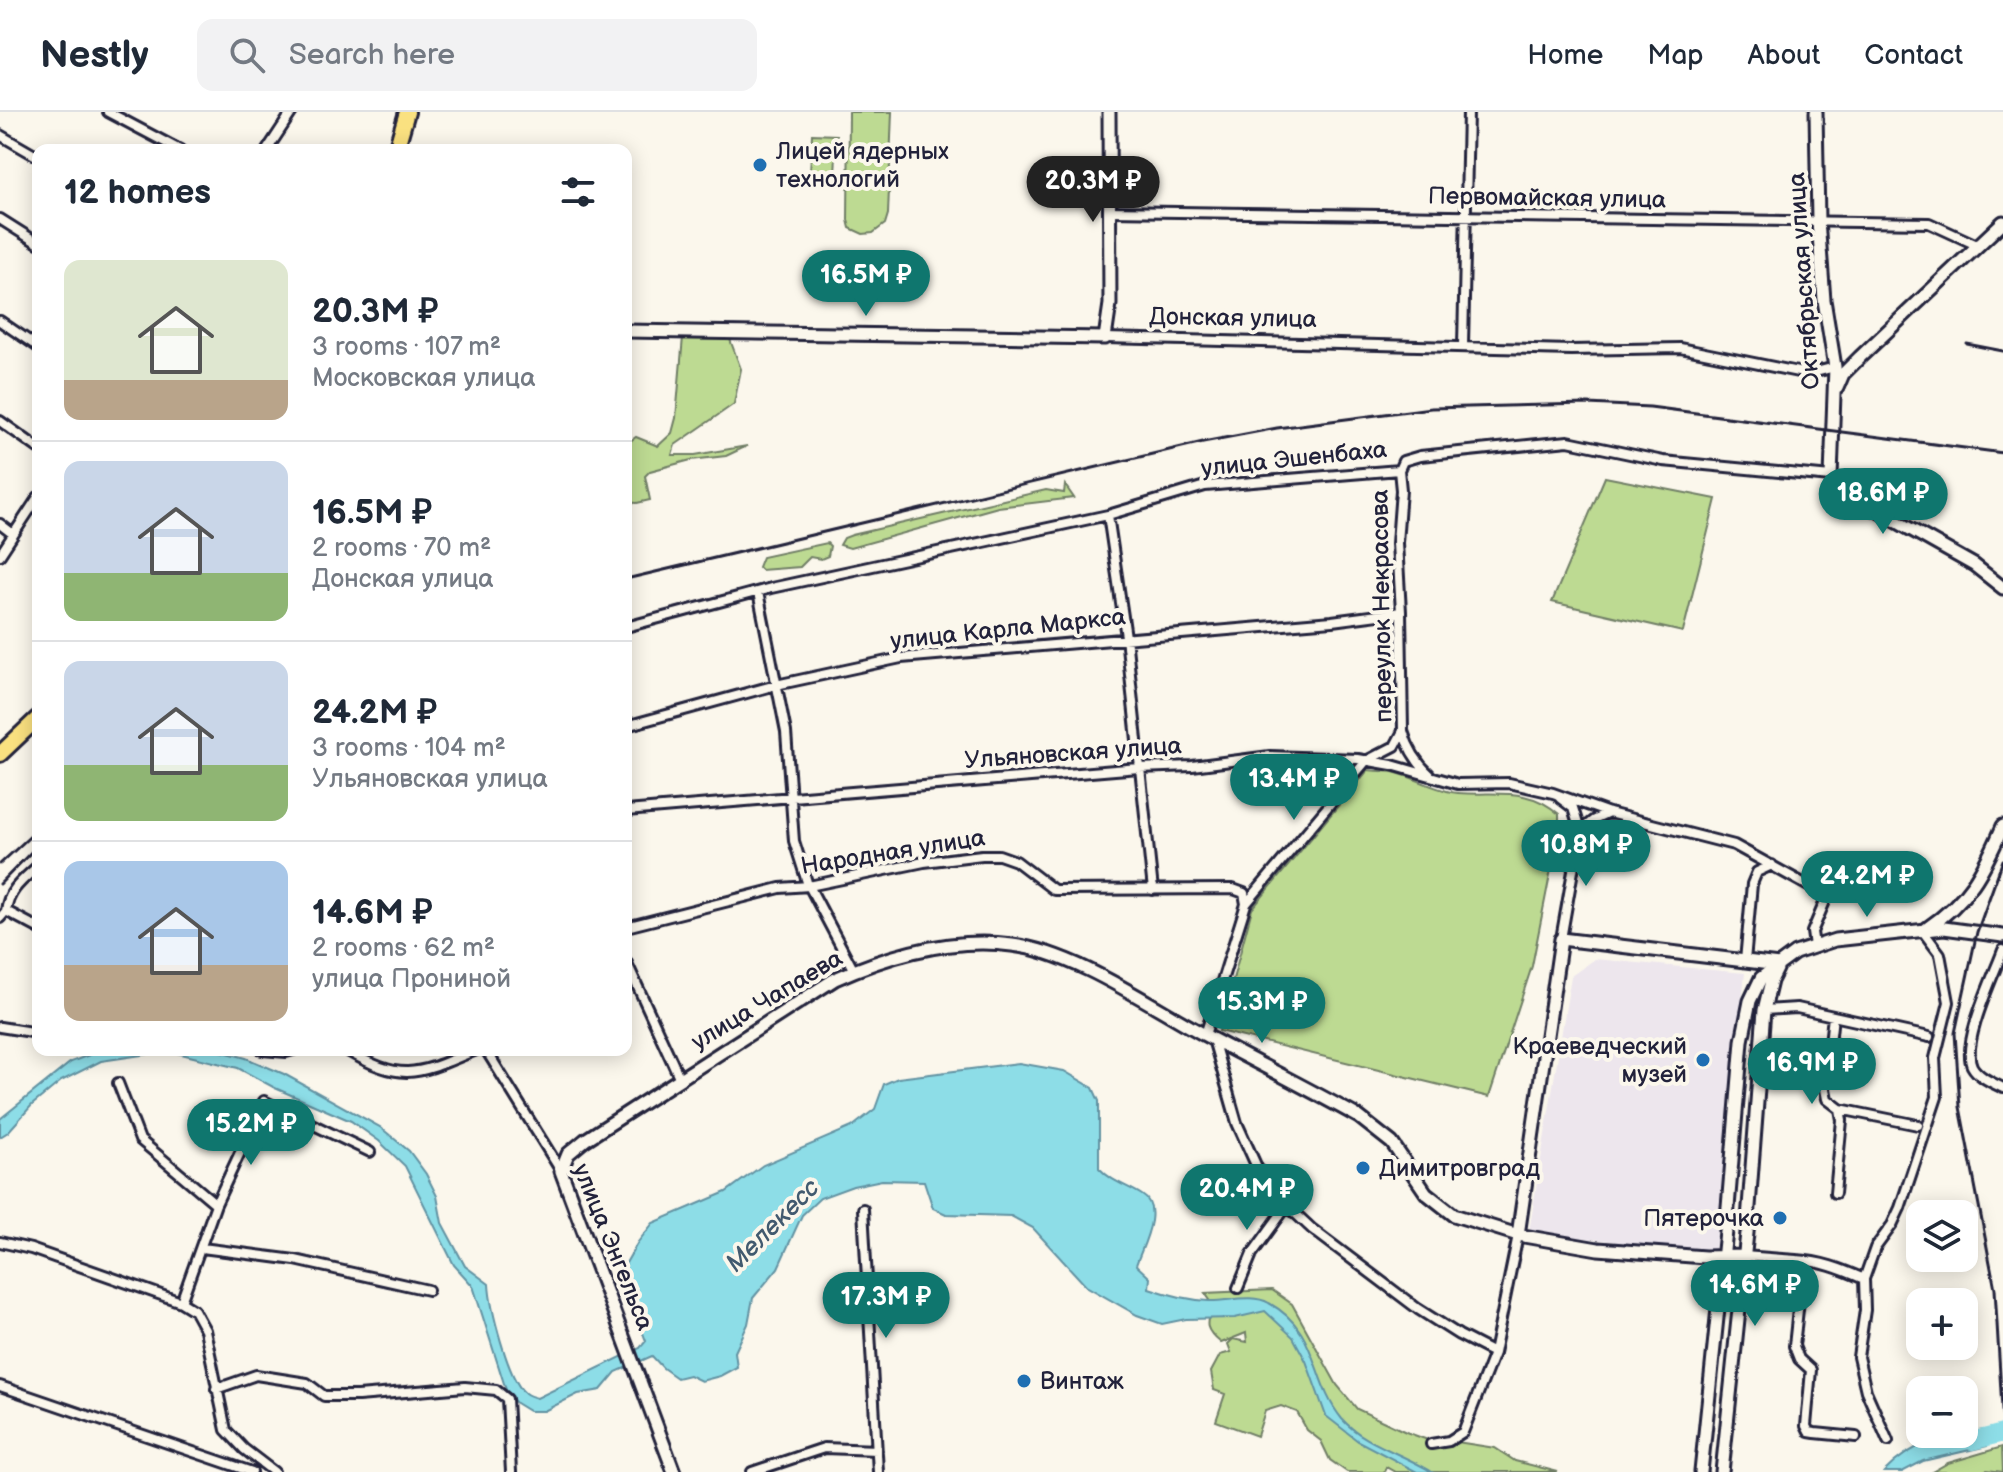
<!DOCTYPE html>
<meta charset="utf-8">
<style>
body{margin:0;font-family:"Balsamiq Sans",sans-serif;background:#f2f2f3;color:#1f2937;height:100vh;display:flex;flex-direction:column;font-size:30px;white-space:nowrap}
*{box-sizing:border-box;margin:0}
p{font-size:26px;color:#747a83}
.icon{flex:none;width:44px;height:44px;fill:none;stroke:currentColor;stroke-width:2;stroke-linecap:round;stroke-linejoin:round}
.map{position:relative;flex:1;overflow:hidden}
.sheet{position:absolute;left:32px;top:32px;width:600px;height:912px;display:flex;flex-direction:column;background:#fff;border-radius:16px;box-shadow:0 4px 20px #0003}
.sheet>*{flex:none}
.buttons{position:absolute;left:1906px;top:1088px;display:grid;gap:16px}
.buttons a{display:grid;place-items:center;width:72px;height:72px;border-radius:16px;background:#fff;box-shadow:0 4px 20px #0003;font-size:40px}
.price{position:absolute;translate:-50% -68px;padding:0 18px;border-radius:28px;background:#0f766e;color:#fff;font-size:26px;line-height:52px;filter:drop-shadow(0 2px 4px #0008)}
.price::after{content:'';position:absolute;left:50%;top:48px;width:24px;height:18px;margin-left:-12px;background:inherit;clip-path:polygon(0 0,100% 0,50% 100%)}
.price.on{background:#222;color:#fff}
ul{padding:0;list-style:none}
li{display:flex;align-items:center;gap:24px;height:200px;padding:0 32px}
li+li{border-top:2px solid #e0e1e3}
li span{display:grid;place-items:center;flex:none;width:224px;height:160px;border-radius:16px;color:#555}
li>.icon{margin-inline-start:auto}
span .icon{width:96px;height:96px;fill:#fffc;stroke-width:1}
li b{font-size:34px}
h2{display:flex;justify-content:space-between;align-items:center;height:96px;padding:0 32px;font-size:34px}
header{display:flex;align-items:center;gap:48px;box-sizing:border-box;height:112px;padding:0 40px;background:#fff;border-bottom:2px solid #e0e1e3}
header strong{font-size:38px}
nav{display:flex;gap:44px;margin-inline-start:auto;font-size:28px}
.search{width:560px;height:72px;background:#f2f2f3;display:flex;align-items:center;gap:20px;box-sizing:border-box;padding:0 28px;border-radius:16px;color:#747a83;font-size:30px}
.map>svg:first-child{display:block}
.built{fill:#ede6ed}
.green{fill:#bdda92;stroke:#707e66;stroke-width:2}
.water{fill:#8ddde7;stroke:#6292a2;stroke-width:2}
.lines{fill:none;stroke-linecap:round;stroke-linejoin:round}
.river{stroke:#8ddde7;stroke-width:18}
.street-casing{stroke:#22223b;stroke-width:14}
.secondary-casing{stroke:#22223b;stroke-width:17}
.highway-casing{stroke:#22223b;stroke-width:20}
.street{stroke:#fbf7ec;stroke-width:8}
.secondary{stroke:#fbf7ec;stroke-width:11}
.highway{stroke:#fae180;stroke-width:14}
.rail{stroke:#22223b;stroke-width:3}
.poi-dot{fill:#1f6fb2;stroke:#fbf7ec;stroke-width:3}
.labels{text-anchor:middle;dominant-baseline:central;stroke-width:8;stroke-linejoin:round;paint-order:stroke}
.poi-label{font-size:24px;fill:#22223b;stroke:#fbf7ec;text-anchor:start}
.street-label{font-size:24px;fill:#22223b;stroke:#fbf7ec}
.water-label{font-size:26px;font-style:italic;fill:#425a6f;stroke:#fbf7ec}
</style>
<header>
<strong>Nestly</strong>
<div class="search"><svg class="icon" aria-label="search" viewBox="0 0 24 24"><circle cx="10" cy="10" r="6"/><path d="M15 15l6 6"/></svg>Search here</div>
<nav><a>Home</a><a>Map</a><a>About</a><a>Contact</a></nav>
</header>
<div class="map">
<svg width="2003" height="1360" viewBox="0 0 2003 1360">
<rect width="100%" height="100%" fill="#fbf7ec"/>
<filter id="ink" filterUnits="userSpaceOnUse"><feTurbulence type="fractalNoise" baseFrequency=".0125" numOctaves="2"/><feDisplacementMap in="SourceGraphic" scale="16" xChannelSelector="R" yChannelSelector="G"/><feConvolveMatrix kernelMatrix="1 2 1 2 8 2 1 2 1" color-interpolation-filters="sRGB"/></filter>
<g filter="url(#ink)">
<path class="built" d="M1595,847l150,14 -30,280 -186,-21 42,-256z"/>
<path class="green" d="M849,0h43l-4,102 -3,10 -12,9 -10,1 -13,-6 -2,-8z
M812,22l25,1 -2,40 -25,-1z
M683,225h46l12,32 -7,35 -59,41 -3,10h23l52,-9 -21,10 -35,4 -41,11 -5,5 5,24 -13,3 -11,-1v-58l10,-7 22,9 14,-13 4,-15z
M1605,365l111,22 -33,133 -131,-30z
M1065,373l9,13 -76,9 -148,41 -10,-3 4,-7 8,-3 194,-45 18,3z
M827,431l3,3 -2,10 -7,3 -11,-2 -10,10 -39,3 -3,-3 4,-10z
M1368,658c8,1 17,1 25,2 22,5 43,19 65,21 39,3 69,-7 101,21v15l-27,137 -43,131 -270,-66 33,-122z
M1272,1178l20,14 45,81 20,24 49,23 30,11 21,-1 38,6 20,13 43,11h-163l-9,-5 -2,5h-37l-17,-12 -9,-19 -14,-11 -10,-18 -16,-6 -16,5 -8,25 -41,-15 9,-27 -11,-4 -3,-18 9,-17 11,-3 -3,-8 5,-5 14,3 -1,-9 -25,10c-18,-15 -15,-19 -9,-40l-7,-10z
M2002,1335l1,25 -16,-2 -7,2h-48l16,-9z"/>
<path class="water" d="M102,938h115l29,8 38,16 96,53 29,24 17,23 11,22 5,27 23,43 24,18c1,22 19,96 36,109 4,3 8,4 12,5l103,-50 6,-7 -24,-62 4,-16 12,-21 15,-19 73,-31 37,-27 89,-38 23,-18 9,-25 14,-6 121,-15 45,8 29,17 6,13v67c13,14 27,17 43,27 22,13 0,52 -6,70l14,13 -1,10c20,7 38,12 60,13 18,1 43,-8 60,2 51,28 41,77 73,116 22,25 62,35 90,53h-15l-59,-31 -32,-25 -20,-55 -13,-24 -28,-26 -30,7 -49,1 -24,5 -25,-9 -51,-29 -53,-58 -22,-12 -65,-2 -13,-6 -9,-27 -42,-1 -29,6 -33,12 -18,17 -24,53 -25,30 -5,26 -13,28 2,15 -17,9 -19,5 -12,-6 -12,3 -14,-10 -11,-12 -36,16 -15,18 -23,4 -34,17h-15l-13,-8 -9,-10 -34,-107 -19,-21 -49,-99 -26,-25 -28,-20 -76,-33 -37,-20 -69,-17 -68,10 -40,20 -29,24 -24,27 -8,5v-18l71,-57z
M1985,1318l10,5 -8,11 -64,15 -21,11h-18c29,-31 63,-37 101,-42z"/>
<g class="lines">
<path class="river" d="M1972,1329l31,-8"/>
<defs>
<path id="street" d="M108,0l72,38
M0,23l38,22
M267,38l25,-38
M1110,99l819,12 50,23
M0,107l38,24
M0,209l38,26
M1105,226l466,12 109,-2 128,26 27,-7
M1463,234l5,-234
M0,309l38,27
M1399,358l2,20 -4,53 4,69 2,119c5,18 13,31 27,44
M1108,403l18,122 27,253
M0,412l13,10
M0,443l38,-58
M758,480l28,140 8,109 13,41 47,89
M626,515l145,-39 337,-73 97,-29 194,-16 4,-9 17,-5 148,-15 95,20 168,16
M626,614l150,-41 125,-27 431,-37 69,-9
M1560,686l13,10 7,23 -19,108
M626,699l513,-43 53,-2 78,-10 88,3 34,6 66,19 51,-1 44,10 56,20 125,32 89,49 3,5 -14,33 2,14
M1580,719l14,-11 15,-7
M6,799l32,17
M0,806l6,-7c2,-21 18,-32 32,-45
M626,815l154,-39 29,-2 115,-24 58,-7h17l17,6 38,29 179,-1 11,4 2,11
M2003,838c-9,25 -42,93 -31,116 6,11 21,17 31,22
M626,849l54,118
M1745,849l7,-77 5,-12 15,-7
M1764,898l33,-2 132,29
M1833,904l-8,73 2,10 13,10 2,11 -7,73
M0,915l38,6
M1205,923l41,-131 120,-143 29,-15 8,-15
M1213,927l24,84 28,62 47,44 106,80 41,26 35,18 -31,79 -14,9 -18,3
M262,938l24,2 7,-2
M346,938c58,34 72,24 130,0
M486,938l75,121
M118,971l22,57 76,64
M1840,997l78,16
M863,1097l15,263
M0,1130l31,7 150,53 13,8 11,20 21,100 18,19 30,23
M202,1136l93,12 133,30
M1744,1144l52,4 6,13 -8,73 5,13 12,11 -5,56 3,6 6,1 41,4
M1796,1148c25,1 45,9 68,19
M1238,1176l14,-34 40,-55
M181,1190l35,-98 48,-103 106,51
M1494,1241l24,-118
M0,1274l252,86
M216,1277l40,-14 51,8 17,13h34l107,-9 31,3 11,9 4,73
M1888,1329l-22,-50 -8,-34 7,-47 -1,-31 11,-31 17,-23 8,-17 37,-111 -2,-39 14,-56 -9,-48 -18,-24
M752,1360l72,-24 53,2"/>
<path id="secondary" d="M1816,0l2,109 6,79 11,67 -4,110 24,21 119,67 29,23
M626,219l479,7 5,-34 -1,-192
M1837,276l6,-14 17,-17 143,-135
M1926,817c43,-29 57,-57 77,-103
M1518,1123l43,-296 218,26
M674,1360l-113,-301 7,-17 17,-14 250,-161c54,-24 117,-42 177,-34 62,7 136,59 191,89 52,28 104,54 156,83l33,26 34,50 28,22 64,20 80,14 107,8 39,-1
M1701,1360l25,-241 16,-190 8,-40 11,-23 34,-25 40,-13 109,-12 59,8
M1722,1360l25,-239 17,-223 7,-29 6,-12"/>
<path id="highway" d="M396,38l11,-38
M0,642l38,-36"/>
</defs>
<use href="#street" class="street-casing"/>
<use href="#secondary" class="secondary-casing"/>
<use href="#highway" class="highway-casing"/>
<use href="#street" class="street"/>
<use href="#secondary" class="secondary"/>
<use href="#highway" class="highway"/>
<path class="rail" d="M1967,232l36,7
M626,467l577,-137 74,-14 154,-20 157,-4 62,3 353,46
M2003,748l-26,72 -22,101 5,74 35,182 8,137
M0,752l38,-35
M0,772l38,-39"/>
</g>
</g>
<g class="poi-dot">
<circle cx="760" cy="53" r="8"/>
<circle cx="1703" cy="948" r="8"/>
<circle cx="1363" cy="1056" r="8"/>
<circle cx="1780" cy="1106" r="8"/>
<circle cx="1024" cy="1269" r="8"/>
</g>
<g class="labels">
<g class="poi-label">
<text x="776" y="39">Лицей ядерных<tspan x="776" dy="28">технологий</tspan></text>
<text x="1687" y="934" text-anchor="end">Краеведческий<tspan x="1687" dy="28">музей</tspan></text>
<text x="1379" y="1056">Димитровград</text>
<text x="1764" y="1106" text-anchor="end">Пятерочка</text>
<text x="1040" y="1269">Винтаж</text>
</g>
<g class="street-label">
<text transform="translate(1547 86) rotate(1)">Первомайская улица</text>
<text transform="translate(1804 169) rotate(-94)">Октябрьская улица</text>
<text transform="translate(1233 206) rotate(1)">Донская улица</text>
<text transform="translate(1294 347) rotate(-6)">улица Эшенбаха</text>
<text transform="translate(1382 494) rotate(-91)">переулок Некрасова</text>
<text transform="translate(1008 517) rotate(-6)">улица Карла Маркса</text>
<text transform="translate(1073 641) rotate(-4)">Ульяновская улица</text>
<text transform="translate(893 740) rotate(-9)">Народная улица</text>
<text transform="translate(767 888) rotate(-31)">улица Чапаева</text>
<text transform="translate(613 1135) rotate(68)">улица Энгельса</text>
</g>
<g class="water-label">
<text transform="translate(773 1114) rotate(-45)">Мелекесс</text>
</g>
</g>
</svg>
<div class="buttons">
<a><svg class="icon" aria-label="layers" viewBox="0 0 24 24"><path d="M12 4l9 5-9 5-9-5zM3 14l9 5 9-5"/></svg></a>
<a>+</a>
<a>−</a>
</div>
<b class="price on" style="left:1093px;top:112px">20.3M ₽</b>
<b class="price" style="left:866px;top:206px">16.5M ₽</b>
<b class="price" style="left:1883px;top:424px">18.6M ₽</b>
<b class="price" style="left:1294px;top:710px">13.4M ₽</b>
<b class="price" style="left:1586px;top:776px">10.8M ₽</b>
<b class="price" style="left:1867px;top:807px">24.2M ₽</b>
<b class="price" style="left:1262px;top:933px">15.3M ₽</b>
<b class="price" style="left:1812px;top:994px">16.9M ₽</b>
<b class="price" style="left:251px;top:1055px">15.2M ₽</b>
<b class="price" style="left:1247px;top:1120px">20.4M ₽</b>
<b class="price" style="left:1755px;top:1216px">14.6M ₽</b>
<b class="price" style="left:886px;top:1228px">17.3M ₽</b>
<section class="sheet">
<h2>12 homes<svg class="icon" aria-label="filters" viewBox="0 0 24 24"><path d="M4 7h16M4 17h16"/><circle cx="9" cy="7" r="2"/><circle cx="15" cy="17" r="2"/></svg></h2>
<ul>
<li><span style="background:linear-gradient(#dfe7d0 75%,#b9a48a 0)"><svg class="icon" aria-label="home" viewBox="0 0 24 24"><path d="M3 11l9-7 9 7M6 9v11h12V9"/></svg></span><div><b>20.3M ₽</b><p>3 rooms · 107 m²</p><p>Московская улица</p></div></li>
<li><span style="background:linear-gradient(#c9d6e8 70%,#8fb573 0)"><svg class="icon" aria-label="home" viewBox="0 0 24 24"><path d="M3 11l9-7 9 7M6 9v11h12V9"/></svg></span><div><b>16.5M ₽</b><p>2 rooms · 70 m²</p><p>Донская улица</p></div></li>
<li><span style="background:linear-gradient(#c9d6e8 65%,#8fb573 0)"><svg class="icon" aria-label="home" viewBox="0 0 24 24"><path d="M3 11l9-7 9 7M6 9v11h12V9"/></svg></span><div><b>24.2M ₽</b><p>3 rooms · 104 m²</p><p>Ульяновская улица</p></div></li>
<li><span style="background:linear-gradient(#a9c7e8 65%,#b9a48a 0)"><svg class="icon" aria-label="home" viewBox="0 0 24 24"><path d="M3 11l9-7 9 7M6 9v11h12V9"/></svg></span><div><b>14.6M ₽</b><p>2 rooms · 62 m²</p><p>улица Прониной</p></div></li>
</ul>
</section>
</div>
